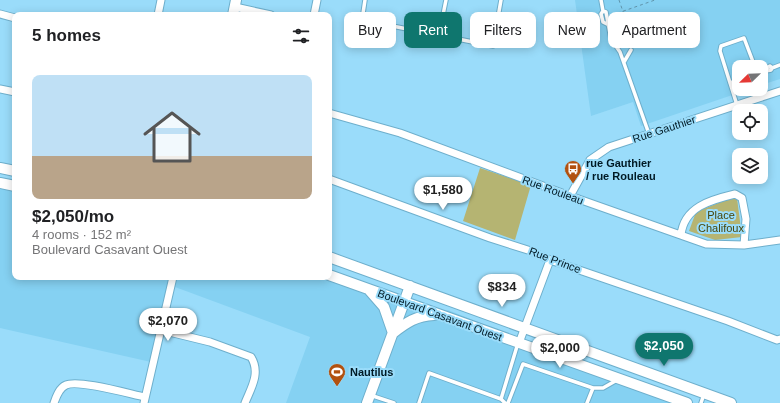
<!DOCTYPE html>
<meta charset="utf-8">
<style>
body{margin:0;font-family:Helvetica,sans-serif;background:#f6f6f6;color:#202124;height:100vh;display:flex;flex-direction:column;font-size:15px;white-space:nowrap}
*{box-sizing:border-box;margin:0}
p{font-size:13px;color:#757577}
.icon{flex:none;width:22px;height:22px;fill:none;stroke:currentColor;stroke-width:2;stroke-linecap:round;stroke-linejoin:round}
.map{position:relative;flex:1;overflow:hidden}
.sheet{position:absolute;left:12px;top:12px;width:320px;height:268px;display:flex;flex-direction:column;background:#fff;border-radius:8px;box-shadow:0 2px 10px #0003}
.sheet>*{flex:none}
.guide{position:absolute;left:344px;top:12px;width:376px;height:36px;display:flex;gap:8px}
.needle{width:26px;rotate:247deg}
.controls{position:absolute;left:732px;top:60px;display:grid;gap:8px}
.controls a{display:grid;place-items:center;width:36px;height:36px;border-radius:8px;background:#fff;box-shadow:0 2px 10px #0003;font-size:20px}
.price{position:absolute;translate:-50% -34px;padding:0 9px;border-radius:14px;background:#fff;color:#222;font-size:13px;line-height:26px;filter:drop-shadow(0 1px 2px #0008)}
.price::after{content:'';position:absolute;left:50%;top:24px;width:12px;height:9px;margin-left:-6px;background:inherit;clip-path:polygon(0 0,100% 0,50% 100%)}
.price.active{background:#0f766e;color:#fff}
ul{padding:0;list-style:none}
li{display:grid;align-content:center;gap:8px;height:212px;padding:0 20px}
li+li{border-top:1px solid #e0e0e0}
li span{display:grid;place-items:center;height:124px;border-radius:8px;color:#555}
li>.icon{margin-inline-start:auto}
span .icon{width:72px;height:72px;fill:#fffc;stroke-width:1}
li b{font-size:17px}
h2{display:flex;justify-content:space-between;align-items:center;height:48px;padding:0 20px;font-size:17px}
.pill{padding:0 14px;border-radius:8px;background:#fff;box-shadow:0 2px 10px #0003;font-size:14px;line-height:36px}
.pill.active{background:#0f766e;color:#fff}
.map>svg:first-child{display:block}
.built{fill:#85d1f2}
.green{fill:#b5b472}
.lines{fill:none;stroke-linecap:round;stroke-linejoin:round}
.lane-casing{stroke:#6eafcc;stroke-width:5.5}
.street-casing{stroke:#6eafcc;stroke-width:9}
.secondary-casing{stroke:#6eafcc;stroke-width:12}
.path{stroke:#6195ac;stroke-width:1;stroke-dasharray:3 3;stroke-linecap:butt}
.lane{stroke:#fff;stroke-width:3.5}
.street{stroke:#fff;stroke-width:7}
.secondary{stroke:#fff;stroke-width:10}
.labels{text-anchor:middle;dominant-baseline:central;stroke-width:4;stroke-linejoin:round;paint-order:stroke}
.street-label{font-size:11px;fill:#001a25;stroke:#9adcfa}
.poi-label{font-size:11px;font-weight:bold;fill:#001a25;stroke:#9adcfa;text-anchor:start}
.park-label{font-size:11px;fill:#474609;stroke:#9adcfa}
</style>
<div class="map">
<svg width="780" height="403" viewBox="0 0 780 403">
<rect width="100%" height="100%" fill="#9adcfa"/>
<path class="built" d="M575,0h205v79l-19,6v-18h-22v22h11l-109,37 -8,-24 -42,14z
M0,186l15,3v88h156l-20,85 -151,-34z
M177,277h148l109,39 14,-6 232,93h-394l24,-66 -135,-50z"/>
<path class="green" d="M480,168l51,17 -16,55 -52,-19z
M737,198l5,39 -27,3 -26,-9 7,-19 32,-13z"/>
<g class="lines">
<defs>
<path id="lane" d="M365,0l-3,20 131,26 8,-46
M601,0l2,11 -2,3 2,8 4,2
M603,11l3,1 5,27 9,13 29,82
M439,35l7,-35
M624,62l7,-12
M761,71l9,-5 2,2
M761,72l10,-2 1,-2 8,-3
M730,83l9,-3
M761,88l3,8
M737,105l-17,-54 1,-5 23,-8 11,29
M593,388h10l14,-8
M370,395l24,8
M501,399l17,-56
M419,403l10,-30 72,26 4,4
M508,403l15,-39 70,24 -6,15
M701,403l3,-9"/>
<path id="street" d="M235,7l36,8
M0,14l15,4
M158,15l3,-15
M314,15l3,-15
M0,89l15,3
M329,113l71,20 170,63 136,48 38,1 36,-5
M329,179l161,59 41,13 19,9 178,61 49,19 3,-1
M570,196l20,-36 19,-13 171,-56
M681,235c3,-28 29,-35 54,-41l7,4 4,21 -2,26
M161,330l49,12 41,15c10,16 0,31 -6,46
M519,343l31,-83
M54,403c2,-6 5,-15 12,-18 12,-6 64,9 79,12
M144,403l29,-126"/>
<path id="secondary" d="M233,15l3,-15
M0,168l15,3
M0,183l15,3
M329,257l402,146
M329,275l358,128
M370,291l14,16 9,26
M393,333c14,-11 23,-17 41,-18
M367,403l43,-117"/>
</defs>
<use href="#lane" class="lane-casing"/>
<use href="#street" class="street-casing"/>
<use href="#secondary" class="secondary-casing"/>
<path class="path" d="M619,0l10,29 2,1
M612,19l8,-2 -2,-4 37,-13
M615,34l33,-12 1,3
M315,277l7,2"/>
<use href="#lane" class="lane"/>
<use href="#street" class="street"/>
<use href="#secondary" class="secondary"/>
</g>
<defs>
<symbol id="bus-pin" viewBox="-11 -11 22 30"><path d="M0 17L-7.5 6A9.5 9.5 0 1 1 7.5 6Z" fill="#b2510f" stroke="#9adcfa"/><path d="M-5-6H5V4H4V6H2V4H-2V6H-4V4H-5ZM-3.5-4V0h7V-4ZM-3.5 1.2v1.5H-2V1.2ZM2 1.2v1.5H3.5V1.2Z" fill="#fff"/></symbol>
<symbol id="stadium-pin" viewBox="-11 -11 22 30"><path d="M0 17L-7.5 6A9.5 9.5 0 1 1 7.5 6Z" fill="#b2510f" stroke="#9adcfa"/><path d="M0-5a6.5 5 0 1 0 0 10a6.5 5 0 1 0 0-10ZM-3.5-1.8h7v3.6h-7Z" fill="#fff"/></symbol>
</defs>
<g fill-rule="evenodd">
<use href="#bus-pin" x="563" y="159" width="20" height="27"/>
<use href="#stadium-pin" x="327" y="362" width="20" height="27"/>
</g>
<g class="labels">
<g class="street-label">
<text transform="translate(664 129) rotate(-18)">Rue Gauthier</text>
<text transform="translate(553 190) rotate(20)">Rue Rouleau</text>
<text transform="translate(555 260) rotate(21)">Rue Prince</text>
<text transform="translate(440 315) rotate(20)">Boulevard Casavant Ouest</text>
</g>
<g class="poi-label">
<text x="586" y="163">rue Gauthier<tspan x="586" dy="13">/ rue Rouleau</tspan></text>
<text x="350" y="372">Nautilus</text>
</g>
<g class="park-label">
<text x="721" y="215">Place<tspan x="721" dy="13">Chalifoux</tspan></text>
</g>
</g>
</svg>
<div class="controls">
<a><svg class="needle" viewBox="-14 -14 28 28"><path d="M0-13l5 13h-10z" fill="#e53935"/><path d="M0 13l5-13h-10z" fill="#757577"/></svg></a>
<a><svg class="icon" aria-label="locate" viewBox="0 0 24 24"><circle cx="12" cy="12" r="6"/><path d="M12 2v4M12 18v4M2 12h4M18 12h4"/></svg></a>
<a><svg class="icon" aria-label="layers" viewBox="0 0 24 24"><path d="M12 4l9 5-9 5-9-5zM3 14l9 5 9-5"/></svg></a>
</div>
<b class="price" style="left:443px;top:211px">$1,580</b>
<b class="price" style="left:502px;top:308px">$834</b>
<b class="price" style="left:168px;top:342px">$2,070</b>
<b class="price active" style="left:664px;top:367px">$2,050</b>
<b class="price" style="left:560px;top:369px">$2,000</b>
<div class="guide">
<a class="pill">Buy</a>
<a class="pill active">Rent</a>
<a class="pill">Filters</a>
<a class="pill">New</a>
<a class="pill">Apartment</a>
</div>
<section class="sheet">
<h2>5 homes<svg class="icon" aria-label="filters" viewBox="0 0 24 24"><path d="M4 7h16M4 17h16"/><circle cx="9" cy="7" r="2"/><circle cx="15" cy="17" r="2"/></svg></h2>
<ul>
<li><span style="background:linear-gradient(#bfe0f5 65%,#b9a48a 0)"><svg class="icon" aria-label="home" viewBox="0 0 24 24"><path d="M3 11l9-7 9 7M6 9v11h12V9"/></svg></span><div><b>$2,050/mo</b><p>4 rooms · 152 m²</p><p>Boulevard Casavant Ouest</p></div></li>
</ul>
</section>
</div>
